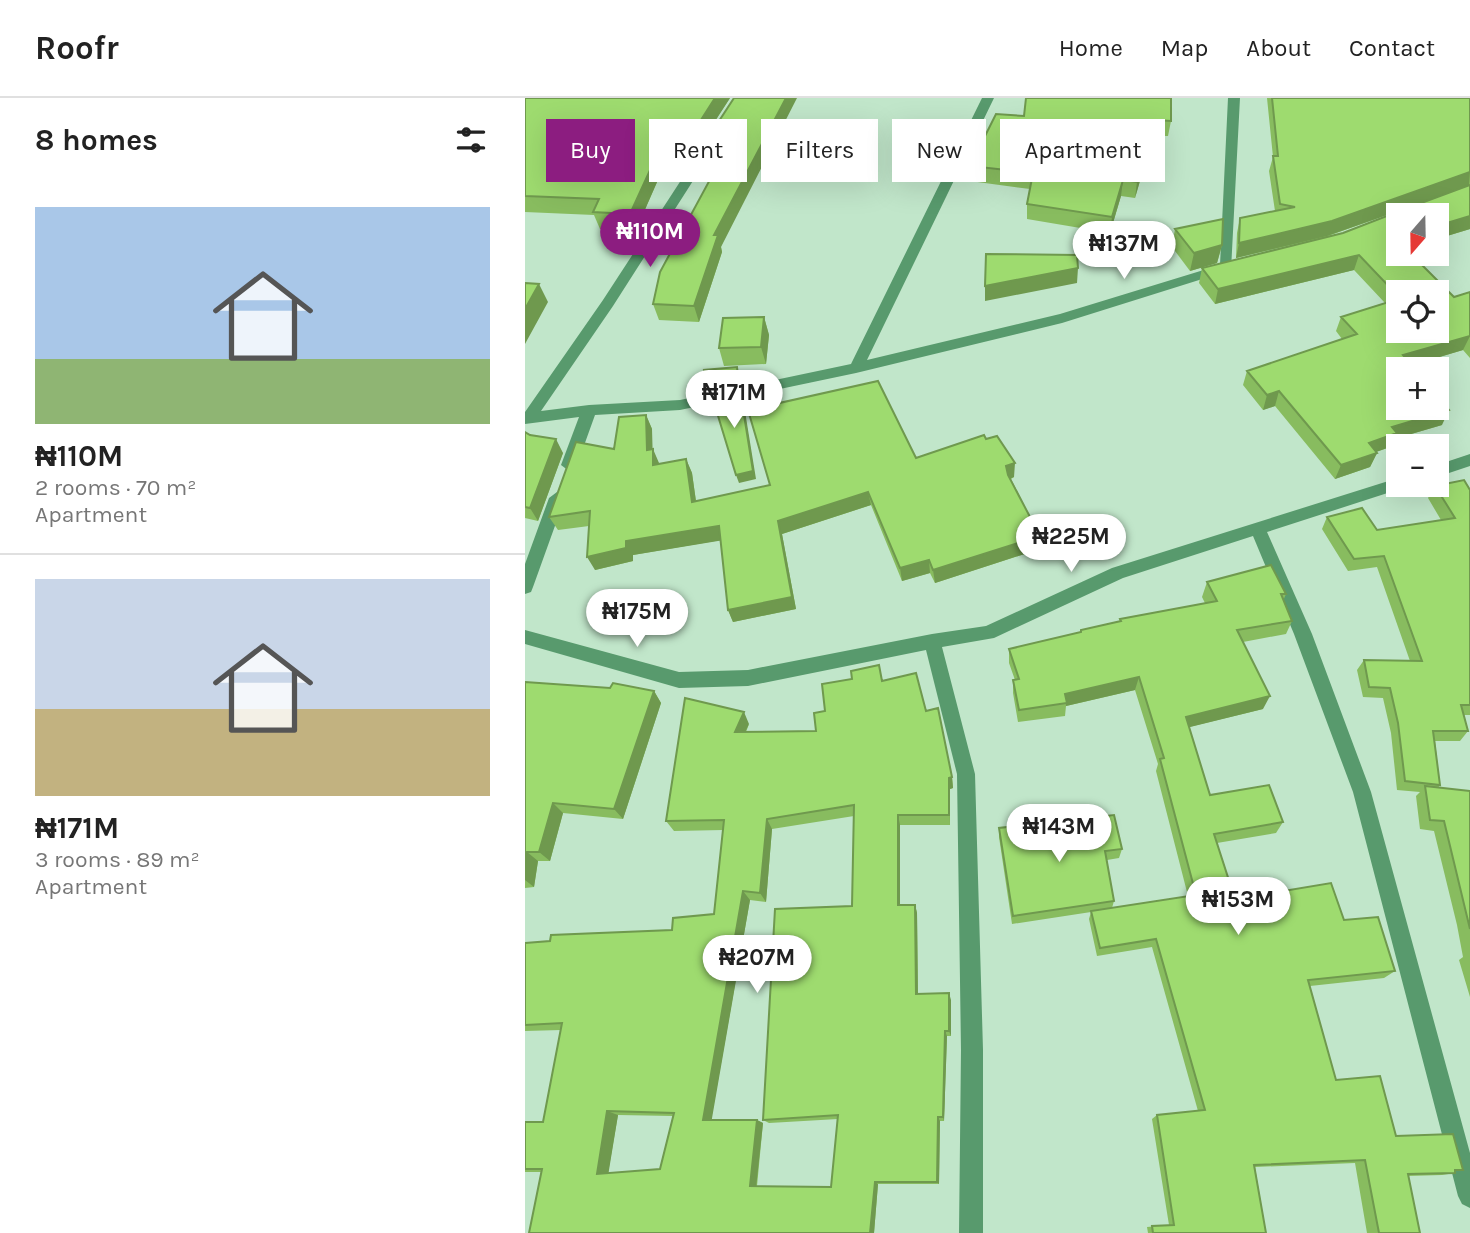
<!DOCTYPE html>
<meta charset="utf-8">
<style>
body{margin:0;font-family:Karla,sans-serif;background:#f6f6f6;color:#222;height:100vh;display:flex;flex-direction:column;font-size:26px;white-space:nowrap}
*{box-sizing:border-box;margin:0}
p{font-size:23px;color:#767676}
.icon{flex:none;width:38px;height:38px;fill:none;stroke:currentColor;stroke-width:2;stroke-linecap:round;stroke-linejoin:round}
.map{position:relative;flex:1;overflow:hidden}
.panel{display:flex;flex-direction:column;background:#fff;width:525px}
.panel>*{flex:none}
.hud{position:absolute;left:21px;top:21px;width:665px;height:63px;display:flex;gap:14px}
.needle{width:46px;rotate:200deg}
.tools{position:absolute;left:861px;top:105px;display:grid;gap:14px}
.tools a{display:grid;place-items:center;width:63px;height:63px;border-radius:0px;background:#fff;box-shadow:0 7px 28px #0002;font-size:35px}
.price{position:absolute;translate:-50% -60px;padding:0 16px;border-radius:24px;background:#fff;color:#222;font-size:23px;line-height:46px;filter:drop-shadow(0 2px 4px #0008)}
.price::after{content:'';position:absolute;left:50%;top:42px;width:21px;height:16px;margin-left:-10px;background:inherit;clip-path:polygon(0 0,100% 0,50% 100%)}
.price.selected{background:#8c1d80;color:#fff}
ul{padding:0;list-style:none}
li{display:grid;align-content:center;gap:14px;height:371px;padding:0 35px}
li+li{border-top:2px solid #e0e0e0}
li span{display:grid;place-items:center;height:217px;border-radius:0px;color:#555}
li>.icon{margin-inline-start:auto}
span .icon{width:126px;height:126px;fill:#fffc;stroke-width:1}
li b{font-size:30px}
h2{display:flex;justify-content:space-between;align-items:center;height:84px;padding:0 35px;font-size:30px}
.chip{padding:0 24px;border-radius:0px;background:#fff;box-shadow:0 7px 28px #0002;font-size:24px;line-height:63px}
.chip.selected{background:#8c1d80;color:#fff}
header{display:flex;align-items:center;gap:42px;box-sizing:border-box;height:98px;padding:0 35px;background:#fff;border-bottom:2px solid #e0e0e0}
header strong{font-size:33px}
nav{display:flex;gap:38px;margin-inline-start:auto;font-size:24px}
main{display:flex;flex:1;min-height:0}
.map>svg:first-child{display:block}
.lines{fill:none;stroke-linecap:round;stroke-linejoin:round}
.minor{fill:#589a6d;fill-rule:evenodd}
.wall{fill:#88bc5f;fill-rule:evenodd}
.shaded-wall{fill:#6f994e}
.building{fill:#9edb6f;stroke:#6f994e;stroke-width:2;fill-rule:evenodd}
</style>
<header>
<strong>Roofr</strong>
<nav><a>Home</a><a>Map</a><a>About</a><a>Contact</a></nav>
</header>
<main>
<section class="panel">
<h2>8 homes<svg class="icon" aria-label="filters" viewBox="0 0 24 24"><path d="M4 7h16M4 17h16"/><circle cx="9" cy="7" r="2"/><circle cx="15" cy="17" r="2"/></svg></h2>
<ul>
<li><span style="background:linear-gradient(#a9c7e8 70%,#8fb573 0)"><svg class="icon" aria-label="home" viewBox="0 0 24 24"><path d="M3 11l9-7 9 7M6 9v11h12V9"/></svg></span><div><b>₦110M</b><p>2 rooms · 70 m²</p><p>Apartment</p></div></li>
<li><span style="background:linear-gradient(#c9d6e8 60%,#c2b280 0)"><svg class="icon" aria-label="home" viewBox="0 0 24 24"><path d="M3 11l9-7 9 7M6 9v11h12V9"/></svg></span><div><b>₦171M</b><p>3 rooms · 89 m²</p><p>Apartment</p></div></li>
</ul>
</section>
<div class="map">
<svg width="945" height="1135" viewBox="0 0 945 1135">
<rect width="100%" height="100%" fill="#c1e6ca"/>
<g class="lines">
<path class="minor" d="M457,0h12l-127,262 193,-46 160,-49 8,-167h12l-9,172 -169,53 -206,50 -176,37 -85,5 -18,50 -8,6 -8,-6 18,-48 -54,7v-12l78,-112 99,-152 6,-4 6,4 -101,158 -72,105 48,-6 91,-5 171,-36z
M945,356v12l-33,11v-12z
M873,380v7h7l-2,3 -136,44 45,102 59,158 99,361v55l-8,-4 -4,-8 -105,-404 -59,-158 -41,-98 -130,42 -129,60 -52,9 33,127 8,276v183h-24l2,-183 -4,-276 -31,-124 -178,36 -69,2 -154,-44v-14l154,42 69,-2 184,-36 54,-8 126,-58z
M32,394l8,6 -32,89 -2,5 -6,2v-30l24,-66z"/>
</g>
<path class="wall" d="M0,0h205l-50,77 -19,-2 -25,57 -36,-1 -6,-14 -69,-3z
M209,0l-13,149 1,5 -23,70 -40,-2 -6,-16 58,-126 -13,-1 -5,-16z
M742,0h203v131l-33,10v-24l-39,39 56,43 16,-5v66l-7,-8 -51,15 30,60 -48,14 -4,8 -14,5 1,1 -7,14 -35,12 -60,-73 -12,4 -20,-25 4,-14 95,-32 -6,-8 5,-14 44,-14 -31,-33 -139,34 -16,-21 3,-15 124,-31 -90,21 1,-25 3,-15 35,-7 -6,-40 4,-14zM879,111l-61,24 -15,3zM873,194l39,39h-39z
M499,18l147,5 -3,15h-15l-18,62 -14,-2 -11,37 -83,-14v-15l3,-15 -60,-8v-15z
M650,131l47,16 -5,18 -27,8 -18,-24z
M239,219l5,18 -3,29 -42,2 -5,-18z
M121,317l6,14v20l7,15 27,-5 6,14 4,28 220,-43 70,-19 28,38 -3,2 29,57v13l-105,34 -5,-10 -28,8 -31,-76 -89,29 14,75 -63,13 -5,-12 -7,-70 -88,15v6l-38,9 -6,-44 -31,4 -9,-13z
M0,334l38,21 -25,68 -13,-3z
M910,388l35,4v225h-6l4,16 -8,10h-25l5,44 -2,3 32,3v206l-11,-37 4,-3 -6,-32 -23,-94 -14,-2 -4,-33 4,-4 -23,-2 -6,-57 -8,-35 -20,-1 -6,-27 7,-10 46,1 -33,-94 -29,4 -26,-42 5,-12 50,13 64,-10 -13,-22z
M682,484l79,12 -3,7 9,20 -6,13 -43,8 20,67 -74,18 21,68 73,27 -7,11 -59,10 18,56 109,21 51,51 -11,7 -74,8 26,94 60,56 67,34 -8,1v2l-13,2 -34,1 12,57h-53l-12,-70 -100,4 11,66h-118l-1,-6 22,-2 -17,-106 5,-4 41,-4 -46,-164 -55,9 -8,-37 2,-7 -79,12 -13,-87v-9l123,21 -3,9 -12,2 7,41 -2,7 76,-12 -32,-125 2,-7 -23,-74 -69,16 -1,10 -47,6 -5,-29v-13h2l-6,-17v-14l71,-16 1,-3 38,-8 1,-3 85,-16 -3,-6z
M357,583l44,30 26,66 1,11 -3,1v36h-50v80h15l2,8 1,81 33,6v36h-4l-3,85h-4l-1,63h-61l-4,49h-345l12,-61h-16v-50h18l18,-92 -36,1v-88l147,-13 42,-16 9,-84 -49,1 -8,-10 83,-97 -3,8 70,-1 9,-20zM329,718l-2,90 -89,214 6,3 69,-4 -7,68 -74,-1 6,-63 -6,-3h-46l39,-220 16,2 6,-73zM93,1017l55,1 -13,53 -52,4z
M0,584l129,9 7,12 -38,116 -60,-6 -13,48h-12l-4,26 -9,1z"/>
<path class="shaded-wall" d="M190,0h15l-50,77 -4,-16z
M261,0h11l-76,149 1,5 -23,70 -5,-16 20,-71z
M630,22l-2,16 -18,62 2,-16z
M131,59l5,16 -25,57 -6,-16z
M945,74l-1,14 -64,23 2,-6 -3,6 -77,27 -91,22 3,-15z
M598,82l-2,16 -11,37 2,-16z
M945,118v13l-33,10v-13z
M697,147l-5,18 -27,8 4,-18z
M834,157l-5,15 -139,34 3,-15z
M553,170l-1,15 -92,18v-15z
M14,186l9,18 -23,42v-35z
M239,219l5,18 -3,29 -5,-17z
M945,238l-7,14 -67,20 7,-15z
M212,269l4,18 -31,6 -3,-9z
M215,292l3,9 13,80 -17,4 -3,-8z
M754,293l-4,15 -12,4 4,-15z
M924,312l-7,15 -48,14 -4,8 -28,10 7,-14 23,-16z
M121,317l6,14 1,35 -6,-14z
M31,341l7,14 -25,68 -8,-13z
M128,351l6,14v16l-6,-14z
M852,355l-7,14 -35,12 6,-14z
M161,361l6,14 6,43 -6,-14z
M490,365l-1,14 -8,3v-14z
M343,394l3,13 -89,29 14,75 -63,13 -5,-12 50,-89z
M194,428l5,14 -91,15v6l-38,9 -8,-13 39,-16z
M515,438v13l-105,34 -2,-13z
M404,462l1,13 -28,8 -2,-13z
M614,579l-4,13 -69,16 -1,-12z
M129,593l7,12 -38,116 -9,-10z
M745,598l-7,13 -81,20 4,-12z
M219,614l5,12 -9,19 -5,-11z
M427,679l1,11 -3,1v36l-1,-47z
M28,705l10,10 -13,48 -11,-9z
M373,717l2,10v89l-2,-9z
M242,721l5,10 -6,73 -6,-9z
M2,754l11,9 -4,26 -9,-7v-17z
M218,793l7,9 -39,224 -8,-4z
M390,807l2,8 1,87 -2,-6z
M424,895l2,7v36l-2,-5z
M420,933l2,5 -3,85 -1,-4z
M82,1013l11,4 -10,61 -11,-2z
M413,1019l2,4 -1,63 -2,-2z
M232,1022l6,3 -7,65 -6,-2z
M350,1084l3,2 -4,49h-4z"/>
<path class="building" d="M0,0h190l-39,61 -20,-2 -26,57 -37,-2 6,-13 -74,-3z
M209,0h52l-72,137h4l-24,71 -41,-2 7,-32 59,-109 -26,-2z
M501,0h145v23l-16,-1 -18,62 -14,-2 -11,37 -85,-13 6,-31 -63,-7 26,-52 28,2z
M747,0h198v74l-138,49 -93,22 1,-25 55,-11 -15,-3 -7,-48h5z
M945,87v31l-33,10v-11h-39v23l-2,1 2,2v13h13l43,43 16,-5v44l-67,19 12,14h-17v39h39v-13l12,15 -57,17 5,6 -28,10 8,10 -36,12 -62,-74 -12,4 -20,-24 110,-37 -16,-17 57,-18v32h39v-39h-39v4l-39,-41 -141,34 -16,-21 141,-35 62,-24 2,-6 17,-1z
M698,121l-1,26 -28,8 -19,-24z
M461,156l91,1 1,13 -93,18z
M0,185l14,1 -14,25z
M239,219l-3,30 -42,1 4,-30z
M212,269l1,9 -31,6 -3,-12z
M353,283l38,77 68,-23 2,4 11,-3 18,27 -9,3 2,9 32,61 -107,34 -4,-10 -29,8 -32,-76 -90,29 14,76 -64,13 -9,-84 -93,15v7l-39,9 3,-46 -41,6 27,-75 38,7 5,-32 27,-2 1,35 6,-1v16l33,-6 6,43 78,-17 -22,-75z
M215,292l13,81 -17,4 -24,-79z
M0,334l5,3 26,4 -26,69 -5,-1z
M939,382l6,10v215h-9l7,26h-35l7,54 -35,-4 -7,-58 -8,-35 -21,-1 -5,-27 58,1 -38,-105 -30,3 -27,-42 35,-9 15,22 78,-12 -20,-32z
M746,467l15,29h-5l11,27 -55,9 33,66 -84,21 24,78 59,-10 14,37 -69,12 21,65 96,-16 13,37 34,-3 17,54 -87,9 28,100 44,-4 16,60 57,-2 10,36h-8v3l-47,1 12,59h-41l-14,-73 -111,5 12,68h-113l-1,-7 22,-1 -17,-110 48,-5 -49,-171 -56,9 -9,-37 105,-16 -36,-136 4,-1 -25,-81 -74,17 2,9 -48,7 -6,-30 6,-1 -10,-30 72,-17v-2l40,-9 -1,-2 97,-18 -10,-19z
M354,567l3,16 34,-8 10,38 12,-3 14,69 -3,1v37h-51v90h17l1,89 33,-1v38h-4l-2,86h-5l-1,65h-62l-5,51h-341l13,-64h-17v-47h18l19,-99 -37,2v-82l25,-2 1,-6 121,-5 1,-12 41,-4 10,-94 -58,1 19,-123 59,14 -9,20 81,-1 -2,-18 11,-2 -3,-27 30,-5 -1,-8zM329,707l-2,101 -77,3 -12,211 75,-5 -7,72 -81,-1 7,-66h-54l40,-229 17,2 7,-74zM82,1013l67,2 -14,56 -63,5z
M0,584l85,6 3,-5 41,8 -40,118 -61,-6 -14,49h-12l-2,11z
M900,688l45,5v138l-26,-108 -14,-1z
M589,717l8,34 -17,2 9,50 -101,15 -14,-88z"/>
</svg>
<div class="tools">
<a><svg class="needle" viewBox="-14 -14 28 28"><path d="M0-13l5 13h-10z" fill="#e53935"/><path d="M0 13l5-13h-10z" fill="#767676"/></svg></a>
<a><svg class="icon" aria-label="locate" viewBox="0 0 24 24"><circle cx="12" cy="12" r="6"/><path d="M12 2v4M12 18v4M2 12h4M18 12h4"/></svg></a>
<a>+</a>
<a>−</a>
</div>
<b class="price selected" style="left:125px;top:171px">₦110M</b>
<b class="price" style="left:599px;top:183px">₦137M</b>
<b class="price" style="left:209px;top:332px">₦171M</b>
<b class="price" style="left:546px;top:476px">₦225M</b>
<b class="price" style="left:112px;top:551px">₦175M</b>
<b class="price" style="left:534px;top:766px">₦143M</b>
<b class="price" style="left:713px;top:839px">₦153M</b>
<b class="price" style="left:232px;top:897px">₦207M</b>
<div class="hud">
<a class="chip selected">Buy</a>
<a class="chip">Rent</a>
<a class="chip">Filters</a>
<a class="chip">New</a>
<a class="chip">Apartment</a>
</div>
</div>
</main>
